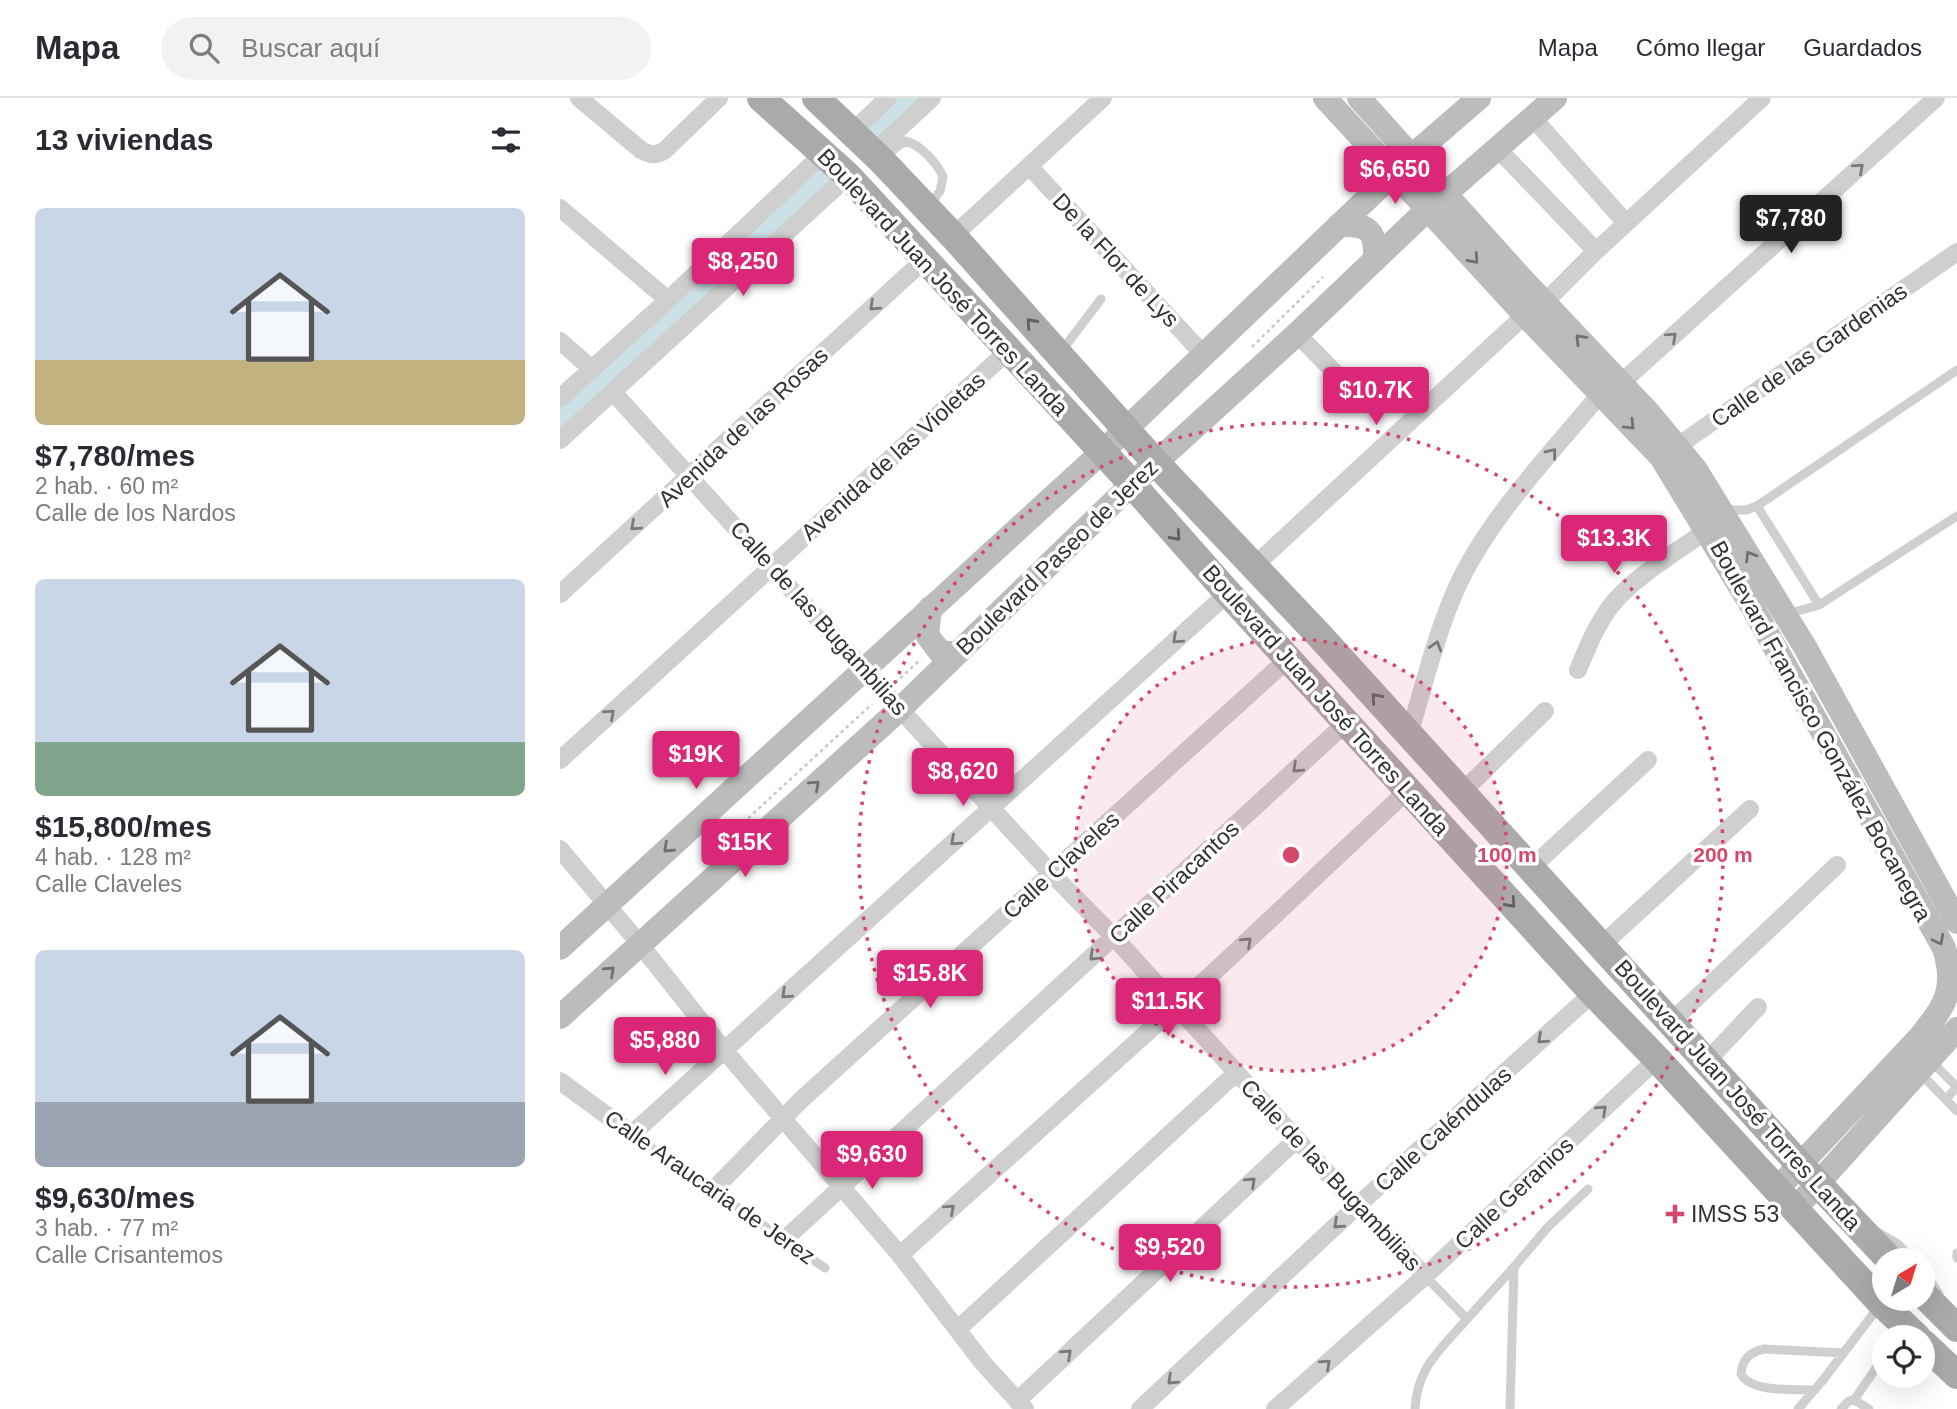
<!DOCTYPE html>
<html lang="es">
<meta charset="utf-8">
<style>
body{margin:0;font-family:Arial,sans-serif;background:#f2f2f3;color:#2b2b33;height:100vh;display:flex;flex-direction:column;font-size:26px;white-space:nowrap}
*{box-sizing:border-box;margin:0}
p{font-size:23px;color:#7c7c81}
.icon{flex:none;width:38px;height:38px;fill:none;stroke:currentColor;stroke-width:2;stroke-linecap:round;stroke-linejoin:round}
.map{position:relative;flex:1;overflow:hidden}
.drawer{display:flex;flex-direction:column;background:#fff;width:560px}
.drawer>*{flex:none}
.needle{width:46px;rotate:38deg}
.controls{position:absolute;left:1312px;top:1150px;display:grid;gap:14px}
.controls a{display:grid;place-items:center;width:63px;height:63px;border-radius:50%;background:#fff;box-shadow:0 7px 28px #0002;font-size:35px}
.price{position:absolute;translate:-50% -60px;padding:0 16px;border-radius:7px;background:#db2777;color:#fff;font-size:23px;line-height:46px;filter:drop-shadow(0 2px 4px #0008)}
.price::after{content:'';position:absolute;left:50%;top:42px;width:21px;height:16px;margin-left:-10px;background:inherit;clip-path:polygon(0 0,100% 0,50% 100%)}
.price.selected{background:#222;color:#fff}
ul{padding:0;list-style:none}
li{display:grid;align-content:center;gap:14px;height:371px;padding:0 35px}
li span{display:grid;place-items:center;height:217px;border-radius:10px;color:#555}
li>.icon{margin-inline-start:auto}
span .icon{width:126px;height:126px;fill:#fffc;stroke-width:1}
li b{font-size:30px}
h2{display:flex;justify-content:space-between;align-items:center;height:84px;padding:0 35px;font-size:30px}
header{display:flex;align-items:center;gap:42px;box-sizing:border-box;height:98px;padding:0 35px;background:#fff;border-bottom:2px solid #e1e1e2}
header strong{font-size:33px}
nav{display:flex;gap:38px;margin-inline-start:auto;font-size:24px}
.search{width:490px;height:63px;background:#f2f2f3;display:flex;align-items:center;gap:18px;box-sizing:border-box;padding:0 24px;border-radius:38px;color:#7c7c81;font-size:26px}
main{display:flex;flex:1;min-height:0}
.map>svg:first-child{display:block}
.lines{fill:none;stroke-linecap:round;stroke-linejoin:round}
.river{stroke:#cbe1e6;stroke-width:26}
.path{stroke:#c9c9c9;stroke-width:2.5;stroke-dasharray:3.5 3.5;stroke-linecap:butt}
.service{stroke:#cfcfcf;stroke-width:9}
.minor{stroke:#cfcfcf;stroke-width:18}
.secondary{stroke:#bcbcbc;stroke-width:24}
.primary{stroke:#aaa;stroke-width:28}
.oneway{stroke:#797979}
.oneway2{stroke:#707070}
.oneway3{stroke:#626262}
.ring{fill:none;stroke:#d5486c;stroke-width:3.5;stroke-dasharray:3.5 7}
.poi-dot{fill:#d5486c;stroke:#fff;stroke-width:2.5}
.labels{text-anchor:middle;dominant-baseline:central;stroke-width:7;stroke-linejoin:round;paint-order:stroke}
.street-label{font-size:23px;fill:#323232;stroke:#fff}
.poi-label{font-size:23px;fill:#323232;stroke:#fff;text-anchor:start}
.centre{fill:#d5486c;stroke:#fff;stroke-width:3.5}
.ring-label{font-size:21px;text-anchor:middle;font-weight:bold;fill:#d5486c;stroke:#fff;stroke-width:7;stroke-linejoin:round;paint-order:stroke}
</style>
<header>
<strong>Mapa</strong>
<div class="search"><svg class="icon" aria-label="search" viewBox="0 0 24 24"><circle cx="10" cy="10" r="6"/><path d="M15 15l6 6"/></svg>Buscar aquí</div>
<nav><a>Mapa</a><a>Cómo llegar</a><a>Guardados</a></nav>
</header>
<main>
<section class="drawer">
<h2>13 viviendas<svg class="icon" aria-label="filters" viewBox="0 0 24 24"><path d="M4 7h16M4 17h16"/><circle cx="9" cy="7" r="2"/><circle cx="15" cy="17" r="2"/></svg></h2>
<ul>
<li><span style="background:linear-gradient(#c9d6e8 70%,#c2b280 0)"><svg class="icon" aria-label="home" viewBox="0 0 24 24"><path d="M3 11l9-7 9 7M6 9v11h12V9"/></svg></span><div><b>$7,780/mes</b><p>2 hab. · 60 m²</p><p>Calle de los Nardos</p></div></li>
<li><span style="background:linear-gradient(#c9d6e8 75%,#7fa58c 0)"><svg class="icon" aria-label="home" viewBox="0 0 24 24"><path d="M3 11l9-7 9 7M6 9v11h12V9"/></svg></span><div><b>$15,800/mes</b><p>4 hab. · 128 m²</p><p>Calle Claveles</p></div></li>
<li><span style="background:linear-gradient(#c9d6e8 70%,#9aa5b1 0)"><svg class="icon" aria-label="home" viewBox="0 0 24 24"><path d="M3 11l9-7 9 7M6 9v11h12V9"/></svg></span><div><b>$9,630/mes</b><p>3 hab. · 77 m²</p><p>Calle Crisantemos</p></div></li>
</ul>
</section>
<div class="map">
<svg width="1397" height="1311" viewBox="0 0 1397 1311">
<rect width="100%" height="100%" fill="#fff"/>
<g class="lines">
<path class="river" d="M312,33l36,-33
M0,320l265,-244"/>
<path class="path" d="M692,249l71,-70
M335,585l26,-24
M183,725l129,-119"/>
<path class="service" d="M323,60l22,-17c15,3 33,23 38,36l-3,14 -11,15
M500,255l41,-54
M1197,408l62,99
M1164,412h22l11,-4 200,-136
M1227,516l32,-9 138,-89
M1372,964l25,25 -11,12
M1361,976l36,37
M72,1036l193,134
M1316,1133l22,13 15,16
M1397,1155v5
M1363,1172l16,24
M907,1221l47,-52
M1255,1292c-20,-1 -64,3 -74,-16 1,-15 9,-22 23,-25l80,4
M1294,1302l31,-45
M855,1311c2,-42 26,-60 52,-90l-42,-43
M950,1311l4,-142 33,-39 41,-39
M1238,1311l25,-29 57,-75
M1281,1311l8,-8 5,-1 15,9"/>
<path class="minor" d="M19,0l62,52c10,5 14,6 23,1l55,-53
M973,20l93,105
M292,34l36,-34
M938,51l98,102
M314,54l58,-54
M469,68l174,188
M0,110l108,92
M393,138l150,-138
M984,205l52,-52 166,-153
M737,236l52,53
M0,243l32,28
M1061,285l315,-285
M53,294l250,277 189,205 62,63 243,269 68,70
M0,300l108,-98 156,-147
M0,342l288,-264
M1109,354l288,-200
M693,469l272,-252
M0,496l364,-334
M1018,572c9,-22 18,-44 32,-63 23,-30 67,-55 97,-77
M849,637c15,-50 27,-101 48,-148 32,-70 94,-133 143,-193
M0,662l449,-410
M902,694l83,-81
M0,751l79,94 85,107 176,205 83,108 42,46
M971,770l117,-108
M1042,847l148,-136
M1111,924l166,-157
M1146,964l52,-55
M0,983l72,53 596,-541
M154,1091l87,-89 487,-441
M225,1141l562,-517
M340,1157l312,-281 196,-184
M398,1231l278,-256
M457,1303l280,-262
M580,1311l217,-203 236,-213
M715,1311l150,-133 232,-217"/>
<path class="secondary" d="M765,0l200,217 136,142 89,146 194,345c13,42 1,57 -24,89l-143,152
M799,0l164,182 125,132 48,58 109,177 152,275
M779,127c30,-1 37,5 36,35
M370,510l-3,27 13,17 16,2
M0,850l542,-496 311,-297 66,-57
M0,919l340,-308 231,-224 166,-151 132,-126 126,-110
M1235,1111l162,-180"/>
<path class="primary" d="M201,0l87,78 274,297 106,120 365,400 64,66 224,244 36,34
M256,0l65,62 72,76 203,227 163,172 482,531 89,94
M1363,1196l34,34
M1363,1245l34,32"/>
</g>
<defs><path id="oneway-chevron" d="M-2-3.5L2.5 0L-2 3.5" fill="none" stroke-width="1.6" stroke-linecap="round" stroke-linejoin="round" transform="scale(1.75)"/></defs>
<g class="oneway">
<use href="#oneway-chevron" transform="translate(1299 70) rotate(-42)"/>
<use href="#oneway-chevron" transform="translate(314 208) rotate(137)"/>
<use href="#oneway-chevron" transform="translate(1112 239) rotate(-42)"/>
<use href="#oneway-chevron" transform="translate(992 355) rotate(-51)"/>
<use href="#oneway-chevron" transform="translate(75 428) rotate(138)"/>
<use href="#oneway-chevron" transform="translate(617 541) rotate(138)"/>
<use href="#oneway-chevron" transform="translate(876 548) rotate(-73)"/>
<use href="#oneway-chevron" transform="translate(50 616) rotate(-42)"/>
<use href="#oneway-chevron" transform="translate(737 670) rotate(137)"/>
<use href="#oneway-chevron" transform="translate(395 743) rotate(138)"/>
<use href="#oneway-chevron" transform="translate(687 844) rotate(-43)"/>
<use href="#oneway-chevron" transform="translate(534 858) rotate(137)"/>
<use href="#oneway-chevron" transform="translate(226 896) rotate(138)"/>
<use href="#oneway-chevron" transform="translate(982 941) rotate(138)"/>
<use href="#oneway-chevron" transform="translate(1042 1012) rotate(-43)"/>
<use href="#oneway-chevron" transform="translate(691 1084) rotate(-43)"/>
<use href="#oneway-chevron" transform="translate(390 1111) rotate(-42)"/>
<use href="#oneway-chevron" transform="translate(778 1126) rotate(137)"/>
<use href="#oneway-chevron" transform="translate(507 1256) rotate(-43)"/>
<use href="#oneway-chevron" transform="translate(766 1266) rotate(-42)"/>
<use href="#oneway-chevron" transform="translate(612 1282) rotate(137)"/>
</g>
<g class="oneway2">
<use href="#oneway-chevron" transform="translate(914 161) rotate(48)"/>
<use href="#oneway-chevron" transform="translate(1020 241) rotate(-134)"/>
<use href="#oneway-chevron" transform="translate(1070 327) rotate(45)"/>
<use href="#oneway-chevron" transform="translate(1190 458) rotate(-121)"/>
<use href="#oneway-chevron" transform="translate(255 687) rotate(-42)"/>
<use href="#oneway-chevron" transform="translate(108 750) rotate(137)"/>
<use href="#oneway-chevron" transform="translate(1379 842) rotate(63)"/>
<use href="#oneway-chevron" transform="translate(50 873) rotate(-43)"/>
</g>
<g class="oneway3">
<use href="#oneway-chevron" transform="translate(471 225) rotate(-132)"/>
<use href="#oneway-chevron" transform="translate(616 438) rotate(48)"/>
<use href="#oneway-chevron" transform="translate(816 600) rotate(-132)"/>
<use href="#oneway-chevron" transform="translate(951 805) rotate(48)"/>
</g>
<circle cx="731" cy="757" r="216" fill="#d5486c" fill-opacity=".12"/>
<g class="ring">
<circle cx="731" cy="757" r="216"/>
<circle cx="731" cy="757" r="432"/>
</g>
<path class="poi-dot" d="M1111.5 1105.5h7v7h7v7h-7v7h-7v-7h-7v-7h7z"/>
<g class="labels">
<g class="street-label">
<text transform="translate(556 162) rotate(47)">De la Flor de Lys</text>
<text transform="translate(383 184) rotate(47)">Boulevard Juan José Torres Landa</text>
<text transform="translate(1249 257) rotate(-35)">Calle de las Gardenias</text>
<text transform="translate(183 329) rotate(-43)">Avenida de las Rosas</text>
<text transform="translate(333 358) rotate(-42)">Avenida de las Violetas</text>
<text transform="translate(497 459) rotate(-44)">Boulevard Paseo de Jerez</text>
<text transform="translate(259 520) rotate(48)">Calle de las Bugambilias</text>
<text transform="translate(766 602) rotate(48)">Boulevard Juan José Torres Landa</text>
<text transform="translate(1261 633) rotate(61)">Boulevard Francisco González Bocanegra</text>
<text transform="translate(501 767) rotate(-42)">Calle Claveles</text>
<text transform="translate(614 784) rotate(-43)">Calle Piracantos</text>
<text transform="translate(1178 997) rotate(48)">Boulevard Juan José Torres Landa</text>
<text transform="translate(883 1031) rotate(-42)">Calle Caléndulas</text>
<text transform="translate(771 1077) rotate(47)">Calle de las Bugambilias</text>
<text transform="translate(150 1089) rotate(35)">Calle Araucaria de Jerez</text>
<text transform="translate(954 1095) rotate(-43)">Calle Geranios</text>
</g>
<g class="poi-label">
<text x="1131" y="1116">IMSS 53</text>
</g>
</g>
<circle cx="731" cy="757" r="10" class="centre"/>
<g class="ring-label">
<text x="947" y="764">100 m</text>
<text x="1163" y="764">200 m</text>
</g>
</svg>
<div class="controls">
<a><svg class="needle" viewBox="-14 -14 28 28"><path d="M0-13l5 13h-10z" fill="#e53935"/><path d="M0 13l5-13h-10z" fill="#7c7c81"/></svg></a>
<a><svg class="icon" aria-label="locate" viewBox="0 0 24 24"><circle cx="12" cy="12" r="6"/><path d="M12 2v4M12 18v4M2 12h4M18 12h4"/></svg></a>
</div>
<b class="price" style="left:835px;top:108px">$6,650</b>
<b class="price selected" style="left:1231px;top:157px">$7,780</b>
<b class="price" style="left:183px;top:200px">$8,250</b>
<b class="price" style="left:816px;top:329px">$10.7K</b>
<b class="price" style="left:1054px;top:477px">$13.3K</b>
<b class="price" style="left:136px;top:693px">$19K</b>
<b class="price" style="left:403px;top:710px">$8,620</b>
<b class="price" style="left:185px;top:781px">$15K</b>
<b class="price" style="left:370px;top:912px">$15.8K</b>
<b class="price" style="left:608px;top:940px">$11.5K</b>
<b class="price" style="left:105px;top:979px">$5,880</b>
<b class="price" style="left:312px;top:1093px">$9,630</b>
<b class="price" style="left:610px;top:1186px">$9,520</b>
</div>
</main>
